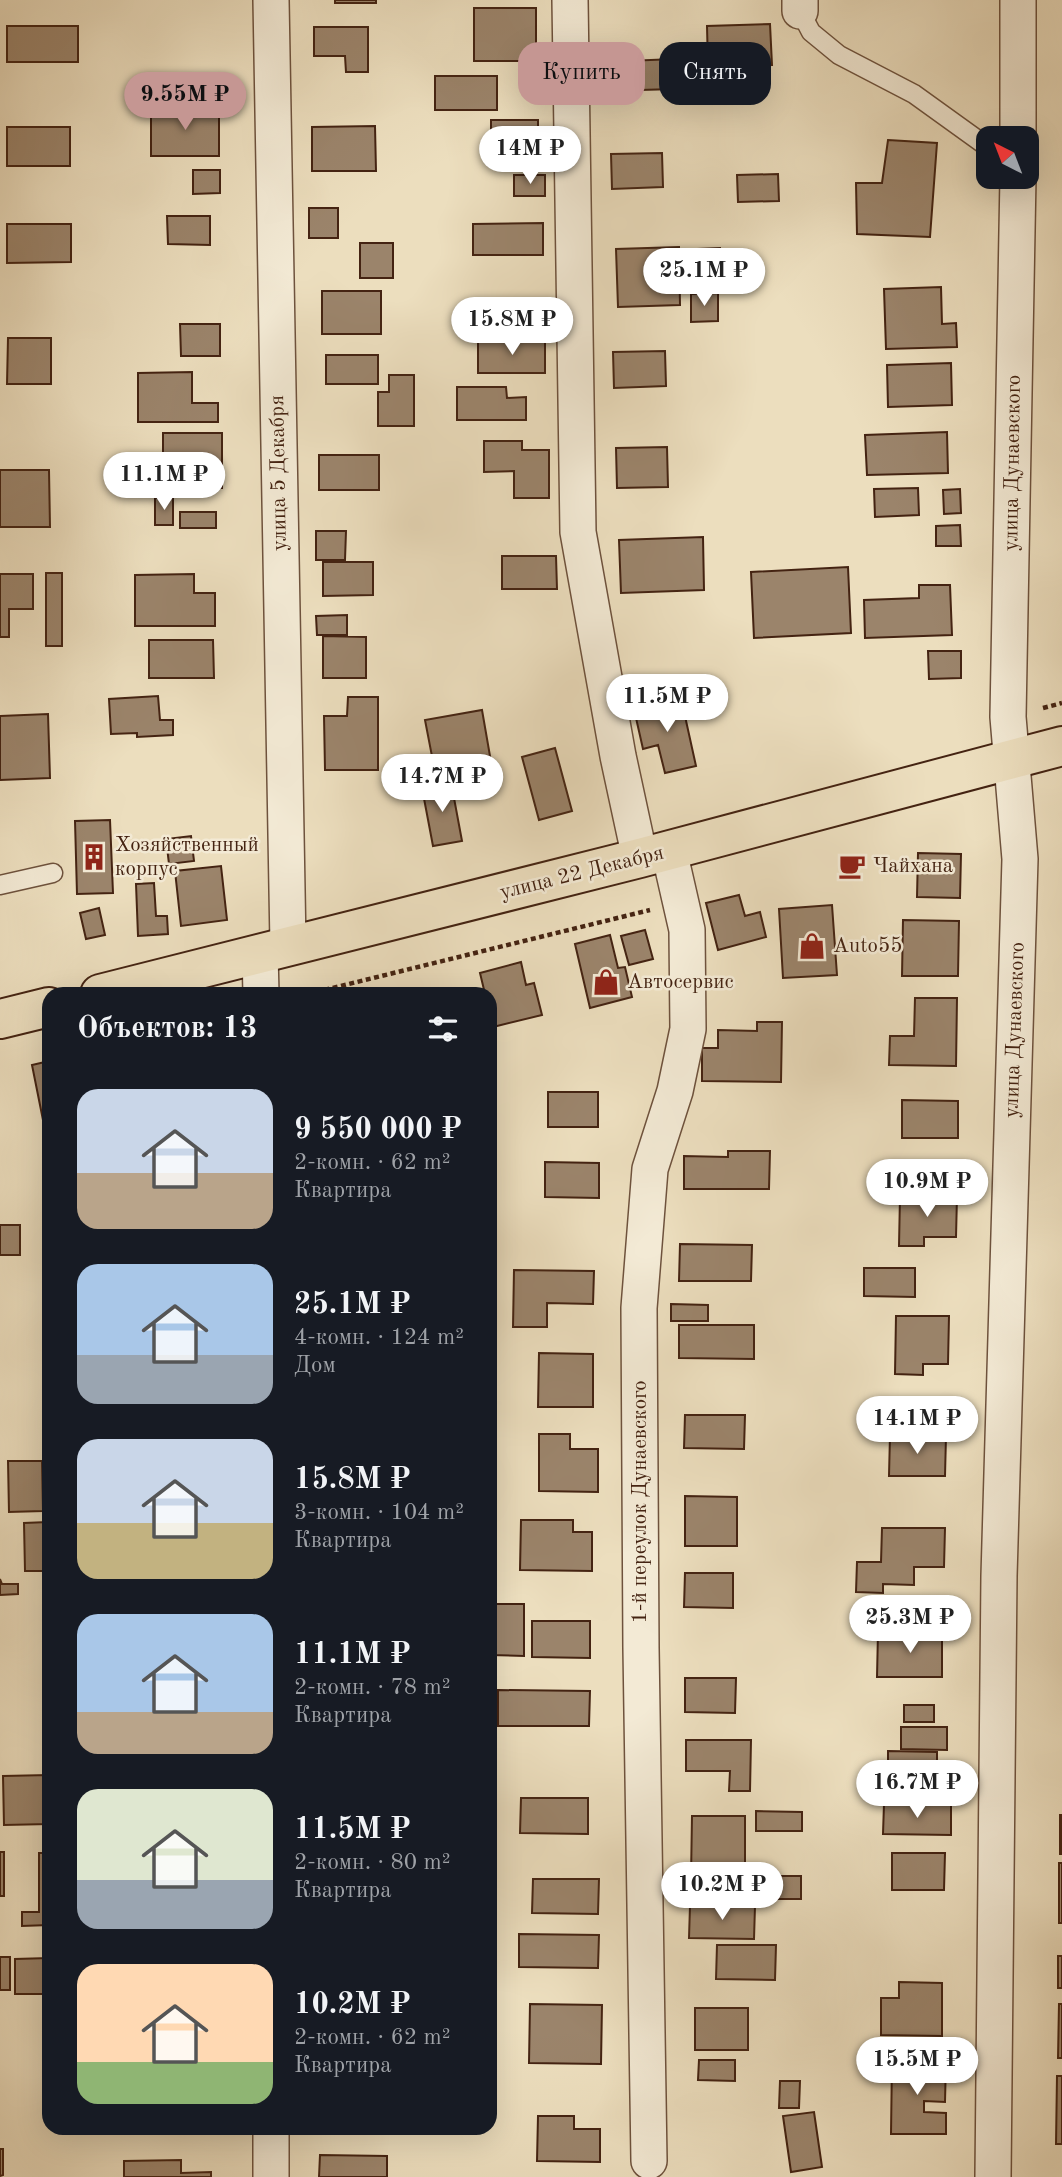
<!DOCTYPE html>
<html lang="ru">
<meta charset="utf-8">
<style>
body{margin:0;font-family:"Old Standard TT",serif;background:#242831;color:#f1f3f6;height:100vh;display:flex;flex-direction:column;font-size:26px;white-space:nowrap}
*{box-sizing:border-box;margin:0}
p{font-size:23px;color:#9ea1a6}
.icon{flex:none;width:38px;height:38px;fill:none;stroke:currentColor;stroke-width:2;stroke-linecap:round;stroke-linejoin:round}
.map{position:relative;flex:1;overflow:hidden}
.panel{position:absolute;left:42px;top:987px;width:455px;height:1148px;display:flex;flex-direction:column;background:#171b24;border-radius:21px;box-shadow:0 7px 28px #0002}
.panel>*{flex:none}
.top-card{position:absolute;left:518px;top:42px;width:438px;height:63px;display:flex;gap:14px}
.needle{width:46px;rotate:318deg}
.controls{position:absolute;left:976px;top:126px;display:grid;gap:14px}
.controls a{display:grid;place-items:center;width:63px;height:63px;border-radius:14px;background:#171b24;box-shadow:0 7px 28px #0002;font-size:35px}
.price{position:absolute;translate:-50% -60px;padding:0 16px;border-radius:24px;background:#fff;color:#222;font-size:23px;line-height:46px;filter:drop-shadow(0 2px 4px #0008)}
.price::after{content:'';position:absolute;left:50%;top:42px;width:21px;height:16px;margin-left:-10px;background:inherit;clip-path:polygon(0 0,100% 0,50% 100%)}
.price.current{background:#c59692;color:#111}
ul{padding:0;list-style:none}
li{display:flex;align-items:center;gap:21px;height:175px;padding:0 35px}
li span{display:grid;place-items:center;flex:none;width:196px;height:140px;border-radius:21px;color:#555}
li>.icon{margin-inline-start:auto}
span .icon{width:84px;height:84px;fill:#fffc;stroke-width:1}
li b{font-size:30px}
h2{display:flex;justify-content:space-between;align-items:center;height:84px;padding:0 35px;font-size:30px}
.tag{padding:0 24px;border-radius:21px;background:#171b24;box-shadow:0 7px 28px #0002;font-size:24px;line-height:63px}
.tag.current{background:#c59692;color:#111}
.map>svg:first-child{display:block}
.building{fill:#9b846b;stroke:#442312;stroke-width:2}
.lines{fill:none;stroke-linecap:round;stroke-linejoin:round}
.lane-casing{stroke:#6e523d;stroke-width:21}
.street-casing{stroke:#6e523d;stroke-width:38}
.primary-casing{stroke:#442312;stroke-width:42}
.path{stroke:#442312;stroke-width:4.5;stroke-dasharray:5 3.5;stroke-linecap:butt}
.lane{stroke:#f3ead5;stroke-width:18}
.street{stroke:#f3ead5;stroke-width:35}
.primary{stroke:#ecdebe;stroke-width:38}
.labels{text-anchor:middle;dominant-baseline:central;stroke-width:5;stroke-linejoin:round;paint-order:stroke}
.street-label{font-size:21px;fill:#442312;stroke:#f3ead5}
.poi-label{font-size:21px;fill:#442312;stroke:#f3ead5;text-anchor:start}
</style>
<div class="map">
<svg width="1062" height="2177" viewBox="0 0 1062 2177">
<rect width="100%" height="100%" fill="#ecdebe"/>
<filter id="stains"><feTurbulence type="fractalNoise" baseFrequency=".00286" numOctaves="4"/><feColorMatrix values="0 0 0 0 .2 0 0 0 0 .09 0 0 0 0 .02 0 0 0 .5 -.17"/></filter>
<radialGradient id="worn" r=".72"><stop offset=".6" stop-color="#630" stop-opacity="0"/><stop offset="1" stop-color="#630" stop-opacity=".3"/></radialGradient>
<path class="building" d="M335,0h41v3h-41z
M474,8h62v53h-62z
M770,24l2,41 -64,2 -1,-41z
M7,26h71v36h-71z
M314,27h54v45h-22l-1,-16h-31z
M674,59l1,30 -71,2 -1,-29z
M435,76h62v34h-62z
M151,107h68v49h-68z
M491,120h47v38h-47z
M375,126l1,45h-64v-44z
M7,127h63v39h-63z
M888,140l49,3 -7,94 -73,-3 -1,-51h26z
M662,153l1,34 -51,2 -1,-35z
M193,170h27v23l-27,1z
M778,174l1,27 -41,1 -1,-27z
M514,175h31v21h-31z
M309,208h29v30h-29z
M167,216h43v29l-42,-1z
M543,223v32h-70v-31z
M7,224h64v38l-64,1z
M360,243h33v35h-33z
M679,247l1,58 -62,2 -2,-58z
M720,248l1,31 -22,1 -1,-31z
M941,287l1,37 14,-1 1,24 -71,2 -2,-60z
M322,291h59v43h-59z
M718,293v28l-27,1v-28z
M180,324h40v32h-39z
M8,338h43v46h-44z
M545,340v33h-67v-32z
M665,351l1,35 -52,2 -1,-36z
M326,355h52v29h-52z
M951,363l1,42 -64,2 -1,-42z
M192,372v31h26v19h-80v-49z
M389,375h25v51h-36v-34h11z
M457,387h49l1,11 19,-1v23h-69z
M947,432l1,41 -81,2 -2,-40z
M163,433h59v55h-59z
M484,441h38v9h27v48h-35v-27l-30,1z
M667,447l1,40 -51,1 -1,-40z
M319,455h60v35h-60z
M0,470h49l1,57h-50z
M918,488l1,27 -44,2 -1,-28z
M960,489l1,24 -17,1 -1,-24z
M155,498h18v27h-18z
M180,512h36v16h-36z
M960,525l1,21h-25v-20z
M316,531h30l-1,29h-29z
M703,537l1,53 -83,3 -2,-53z
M502,556h54l1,33h-55z
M323,562h50v33l-50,1z
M848,567l3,66 -97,5 -3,-66z
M46,573h16v73h-16z
M0,574h33v35h-24v28h-9z
M194,574v19h21v33h-80v-51z
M919,585h31l2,50 -87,3 -1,-38 55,-2z
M347,615v20h-30l-1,-19z
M323,636l43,1v41h-43z
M149,640h64l1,38h-65z
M928,651h33v27l-32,1z
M158,696l2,24h13v15l-36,2v-4l-26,1 -2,-35z
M348,697h30v73h-53l-1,-54h23z
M681,698l15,68 -31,7 -7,-28 -15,4 -9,-40z
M482,710l8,46 -15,3 2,10 -41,8 -11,-57z
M48,714l2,64 -50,2v-64z
M555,748l17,63 -33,9 -17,-63z
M451,782l11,59 -29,5 -11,-58z
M110,820l3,73 -36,1 -2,-73z
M191,836l3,25 -25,3 -3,-25z
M918,853l43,1 -1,44 -43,-1z
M221,866l6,54 -46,6 -6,-55z
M154,883l2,33h11l1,18 -30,2 -2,-52z
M739,895l6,21 15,-4 6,25 -48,13 -12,-47z
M832,905l5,70 -54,3 -4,-69z
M99,908l6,27 -19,4 -6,-26z
M903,920l56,1 -1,55h-56z
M645,930l8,29 -24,6 -8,-29z
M610,935l8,33 7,-1 7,30 -42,11 -15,-64z
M521,962l5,23 8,-2 8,32 -49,12 -3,-12v-21h-5l-5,-21z
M915,998h42l-1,68 -67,-1 1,-29h24z
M757,1022h25l-1,60 -79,-1v-33h16v-18l39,1z
M49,1061v63l-5,1 -12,-60z
M548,1092h50v35h-50z
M902,1100l56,1v37h-56z
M728,1151h42l-1,38h-85v-33l44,1z
M545,1162l54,1v35l-54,-1z
M900,1196h57l-1,41h-32v9h-25z
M0,1225h20v30h-20z
M680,1244l72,1 -1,36h-72z
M864,1268h51v29l-51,-1z
M514,1270l80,1 -1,33 -46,-1v24h-34z
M671,1304l37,1v16h-37z
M896,1316h53l-1,48h-25v11l-28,-1z
M679,1325h75v34l-75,-1z
M539,1353l54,1v53h-55z
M685,1415h60l-1,34 -60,-1z
M539,1434h31v15h28v43l-59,-1z
M890,1435l56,1 -1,40h-56z
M8,1461h34l1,50 -34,1z
M685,1496l52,1v49h-52z
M521,1520h52v12h19v39l-72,-1z
M48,1522l1,49h-24l-1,-48z
M882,1528h63l-1,39h-30v18l-31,-1v9l-27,-1 1,-30h24z
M685,1573h48v35l-49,-1z
M0,1579l2,5h16v10l-18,1z
M878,1599l37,1 -1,26 -36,-1z
M490,1604h34v52l-34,-1z
M532,1621h58v37l-58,-1z
M878,1632l64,1v44h-65z
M685,1678h51l-1,35 -50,-1z
M498,1690l92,1 -1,35h-91z
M904,1705h30v17h-30z
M901,1727h46v23l-46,-1z
M686,1740h65l-1,51h-21l1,-20h-44z
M888,1751l49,1v23l-49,-1z
M49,1775v49l-45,1 -1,-49z
M521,1798h67v36l-68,-1z
M884,1804l67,1v30l-68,-1z
M756,1811l46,1v19h-46z
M1060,1815h2v39h-2z
M692,1816h53v62h-54z
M0,1852h4v44h-4z
M39,1853h10v72l-27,1v-14h17z
M892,1853h53l-1,37h-52z
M1059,1863h3v60h-3z
M756,1876h45v23h-45z
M533,1879h66l-1,35 -66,-1z
M690,1906h65l-1,33 -65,-1z
M519,1934l80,1 -1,33 -79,-1z
M717,1945h59l-1,35 -59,-1z
M1058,1956h4v32h-4z
M0,1957h10v33h-10z
M49,1958v36h-34v-35z
M899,1982l43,1v53l-61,-1v-37h18z
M530,2004l72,1 -1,59 -72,-1z
M1059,2004h3v54h-4z
M695,2008h53v42h-53z
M699,2060h36v21l-37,-1z
M892,2060l54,1 -1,41 -21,-1v11l22,1v21h-55z
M1057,2076h5v68h-6z
M780,2081h20l-1,27h-20z
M814,2112l8,55 -31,5 -8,-56z
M538,2116h36v13h26v33l-63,-1z
M0,2149h3v26l-3,1z
M320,2155l67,1v21h-68z
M181,2160v13l30,-1v5h-87v-16z"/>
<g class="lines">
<defs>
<path id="lane" d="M800,11l11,21 28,23 75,39 75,54
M0,885l53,-12"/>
<path id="street" d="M271,0l17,945
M570,0l8,532 40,224 22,102
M800,0v11
M1018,0v138
M260,953l1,41
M271,2128v49
M649,2161l-8,-513 -2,-340 11,-139 25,-78 13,-62 -1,-99 -18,-79
M993,2177l6,-601 21,-717 -12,-142 10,-540"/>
<path id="primary" d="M100,994l540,-136 422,-112
M0,1019l49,-12"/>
</defs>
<use href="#lane" class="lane-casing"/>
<use href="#street" class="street-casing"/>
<use href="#primary" class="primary-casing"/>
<path class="path" d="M1043,708l19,-5
M308,994l342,-84"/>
<use href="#lane" class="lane"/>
<use href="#street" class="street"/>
<use href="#primary" class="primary"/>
</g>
<defs>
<symbol id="building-bare" viewBox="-9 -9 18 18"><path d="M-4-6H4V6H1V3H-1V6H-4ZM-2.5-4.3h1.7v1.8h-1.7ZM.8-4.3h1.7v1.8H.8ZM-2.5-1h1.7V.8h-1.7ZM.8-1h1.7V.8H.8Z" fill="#8f2418" stroke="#f3ead5" stroke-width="2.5" paint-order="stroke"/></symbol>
<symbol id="cafe-bare" viewBox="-9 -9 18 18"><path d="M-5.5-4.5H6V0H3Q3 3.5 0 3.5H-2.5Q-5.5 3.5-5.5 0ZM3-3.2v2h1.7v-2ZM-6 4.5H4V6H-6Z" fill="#8f2418" stroke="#f3ead5" stroke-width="2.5" paint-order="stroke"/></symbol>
<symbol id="shop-bare" viewBox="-9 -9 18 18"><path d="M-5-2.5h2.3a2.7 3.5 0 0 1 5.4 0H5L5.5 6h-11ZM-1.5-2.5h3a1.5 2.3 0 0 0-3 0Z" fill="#8f2418" stroke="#f3ead5" stroke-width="2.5" paint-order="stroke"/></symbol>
</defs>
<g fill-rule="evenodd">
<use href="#building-bare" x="75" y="838" width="38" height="38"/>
<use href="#cafe-bare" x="833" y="847" width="38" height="38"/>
<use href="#shop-bare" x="793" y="927" width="38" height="38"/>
<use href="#shop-bare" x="587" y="963" width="38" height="38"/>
</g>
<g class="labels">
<g class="street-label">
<text transform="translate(1013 463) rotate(-89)">улица Дунаевского</text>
<text transform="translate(279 473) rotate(-91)">улица 5 Декабря</text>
<text transform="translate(582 873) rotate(-14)">улица 22 Декабря</text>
<text transform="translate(1015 1030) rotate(-88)">улица Дунаевского</text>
<text transform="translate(640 1502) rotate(-90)">1-й переулок Дунаевского</text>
</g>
<g class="poi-label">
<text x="115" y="845">Хозяйственный<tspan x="115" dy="24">корпус</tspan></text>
<text x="873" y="866">Чайхана</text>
<text x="833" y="946">Auto55</text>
<text x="627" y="982">Автосервис</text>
</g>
</g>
<rect width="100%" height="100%" filter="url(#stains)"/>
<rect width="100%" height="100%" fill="url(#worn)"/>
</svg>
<div class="controls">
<a><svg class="needle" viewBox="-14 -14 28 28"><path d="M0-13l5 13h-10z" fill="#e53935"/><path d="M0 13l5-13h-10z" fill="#9ea1a6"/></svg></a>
</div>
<b class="price current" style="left:185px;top:132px">9.55M ₽</b>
<b class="price" style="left:530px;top:186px">14M ₽</b>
<b class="price" style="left:704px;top:308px">25.1M ₽</b>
<b class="price" style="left:512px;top:357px">15.8M ₽</b>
<b class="price" style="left:164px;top:512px">11.1M ₽</b>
<b class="price" style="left:667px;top:734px">11.5M ₽</b>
<b class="price" style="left:442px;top:814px">14.7M ₽</b>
<b class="price" style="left:927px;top:1219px">10.9M ₽</b>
<b class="price" style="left:917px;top:1456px">14.1M ₽</b>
<b class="price" style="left:910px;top:1655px">25.3M ₽</b>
<b class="price" style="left:917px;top:1820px">16.7M ₽</b>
<b class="price" style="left:722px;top:1922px">10.2M ₽</b>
<b class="price" style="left:917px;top:2097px">15.5M ₽</b>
<div class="top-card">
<a class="tag current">Купить</a>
<a class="tag">Снять</a>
</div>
<section class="panel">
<h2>Объектов: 13<svg class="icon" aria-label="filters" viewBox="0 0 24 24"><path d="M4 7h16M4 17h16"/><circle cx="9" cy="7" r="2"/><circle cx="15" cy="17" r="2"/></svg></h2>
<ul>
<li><span style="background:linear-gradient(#c9d6e8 60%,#b9a48a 0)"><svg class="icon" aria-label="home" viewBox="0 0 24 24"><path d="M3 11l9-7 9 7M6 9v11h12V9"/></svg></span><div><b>9 550 000 ₽</b><p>2-комн. · 62 m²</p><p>Квартира</p></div></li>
<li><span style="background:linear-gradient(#a9c7e8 65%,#9aa5b1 0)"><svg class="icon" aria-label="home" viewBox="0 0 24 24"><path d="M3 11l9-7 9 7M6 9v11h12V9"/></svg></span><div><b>25.1M ₽</b><p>4-комн. · 124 m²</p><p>Дом</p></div></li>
<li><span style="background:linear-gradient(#c9d6e8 60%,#c2b280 0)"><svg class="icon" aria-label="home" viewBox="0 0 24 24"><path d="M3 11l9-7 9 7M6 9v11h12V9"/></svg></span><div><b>15.8M ₽</b><p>3-комн. · 104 m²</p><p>Квартира</p></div></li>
<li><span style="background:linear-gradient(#a9c7e8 70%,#b9a48a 0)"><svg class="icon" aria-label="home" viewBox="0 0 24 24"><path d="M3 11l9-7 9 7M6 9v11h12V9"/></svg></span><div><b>11.1M ₽</b><p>2-комн. · 78 m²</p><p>Квартира</p></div></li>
<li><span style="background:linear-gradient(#dfe7d0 65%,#9aa5b1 0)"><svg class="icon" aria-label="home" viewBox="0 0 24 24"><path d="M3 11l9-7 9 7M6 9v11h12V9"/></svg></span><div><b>11.5M ₽</b><p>2-комн. · 80 m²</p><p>Квартира</p></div></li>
<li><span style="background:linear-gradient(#ffd9b3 70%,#8fb573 0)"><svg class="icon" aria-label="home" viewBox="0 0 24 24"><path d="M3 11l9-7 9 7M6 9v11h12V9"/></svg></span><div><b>10.2M ₽</b><p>2-комн. · 62 m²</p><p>Квартира</p></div></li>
</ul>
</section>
</div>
